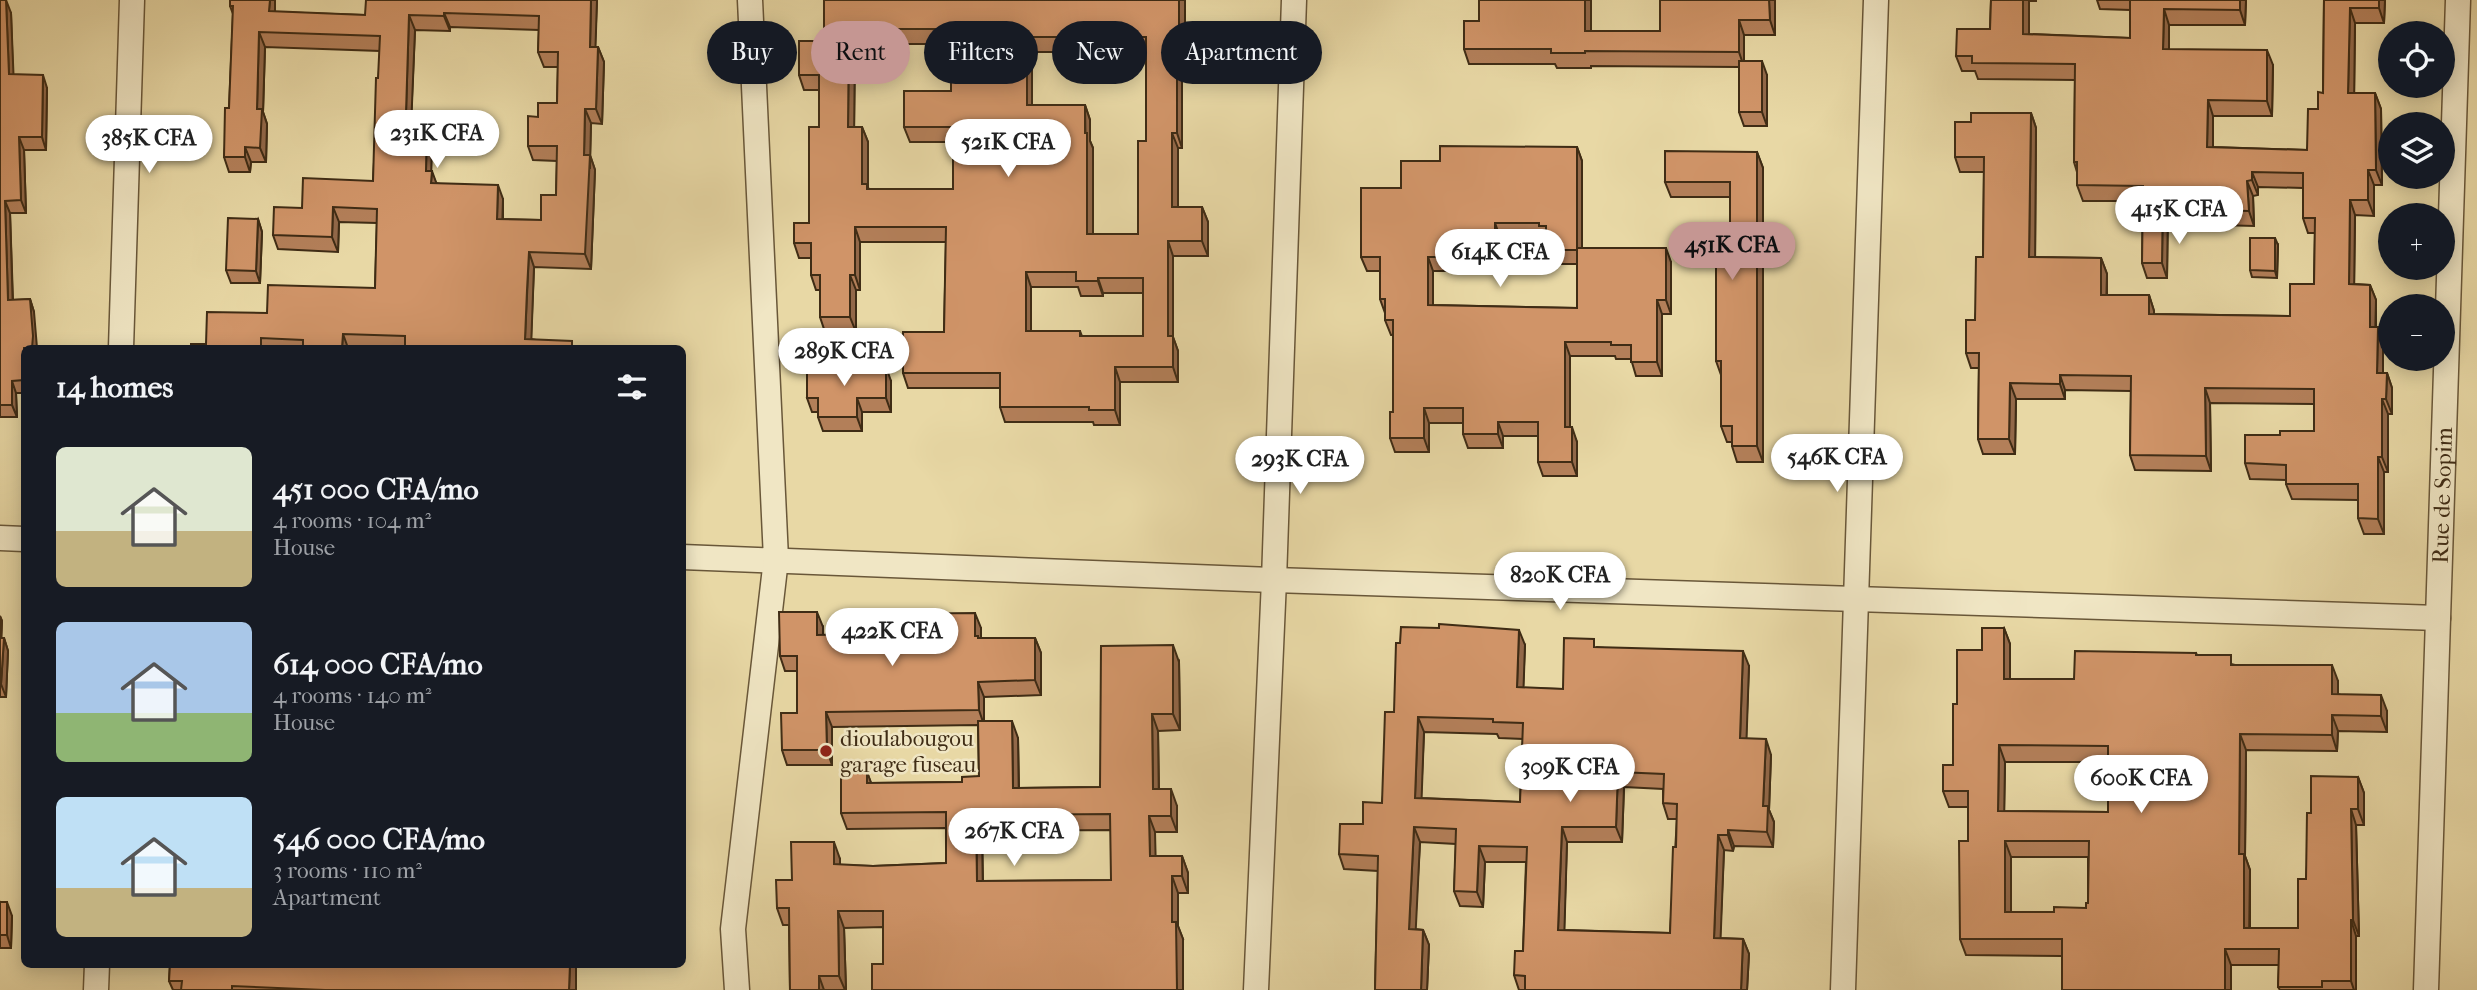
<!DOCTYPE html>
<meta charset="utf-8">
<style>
body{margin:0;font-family:"IM FELL French Canon",serif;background:#242831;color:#f1f3f6;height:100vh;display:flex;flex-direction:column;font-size:26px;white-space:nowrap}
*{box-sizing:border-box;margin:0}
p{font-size:23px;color:#9ea1a6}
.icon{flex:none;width:38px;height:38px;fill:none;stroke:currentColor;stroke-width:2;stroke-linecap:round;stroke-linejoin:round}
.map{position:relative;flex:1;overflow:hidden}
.sheet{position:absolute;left:21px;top:345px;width:665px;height:623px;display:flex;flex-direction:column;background:#171b24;border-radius:10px;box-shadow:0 4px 18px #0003}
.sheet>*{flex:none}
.guide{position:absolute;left:707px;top:21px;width:665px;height:63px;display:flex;gap:14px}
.buttons{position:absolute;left:2378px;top:21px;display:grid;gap:14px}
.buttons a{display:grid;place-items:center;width:77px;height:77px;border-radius:50%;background:#171b24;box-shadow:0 4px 18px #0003;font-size:35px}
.price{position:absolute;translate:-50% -60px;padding:0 16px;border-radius:24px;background:#fff;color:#222;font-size:23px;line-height:46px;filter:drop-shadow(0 2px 4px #0008)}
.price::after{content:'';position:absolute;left:50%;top:42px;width:21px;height:16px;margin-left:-10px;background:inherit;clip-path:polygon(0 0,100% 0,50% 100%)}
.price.selected{background:#c59692;color:#111}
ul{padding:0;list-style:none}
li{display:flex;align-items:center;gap:21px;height:175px;padding:0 35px}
li span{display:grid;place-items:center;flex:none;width:196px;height:140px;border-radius:10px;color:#555}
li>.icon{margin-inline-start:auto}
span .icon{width:84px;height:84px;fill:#fffc;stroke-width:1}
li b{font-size:30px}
h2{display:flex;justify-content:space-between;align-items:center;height:84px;padding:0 35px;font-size:30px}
.pill{padding:0 24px;border-radius:32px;background:#171b24;box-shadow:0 4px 18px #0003;font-size:24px;line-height:63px}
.pill.selected{background:#c59692;color:#111}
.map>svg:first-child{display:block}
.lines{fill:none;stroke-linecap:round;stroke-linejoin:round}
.minor-casing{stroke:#695739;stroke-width:27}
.minor{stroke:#f0e6c4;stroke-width:24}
.wall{fill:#b37f59;stroke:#3f2c15;stroke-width:2;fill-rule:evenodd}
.shaded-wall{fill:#926849;stroke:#3f2c15;stroke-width:2}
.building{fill:#d09468;stroke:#3f2c15;stroke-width:2;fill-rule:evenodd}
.poi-dot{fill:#8f2418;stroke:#f0e6c4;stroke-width:2.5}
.labels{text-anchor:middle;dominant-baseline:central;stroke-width:5;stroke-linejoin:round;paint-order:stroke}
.street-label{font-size:23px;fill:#3f2c15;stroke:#f0e6c4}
.poi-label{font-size:23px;fill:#3f2c15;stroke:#f0e6c4;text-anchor:start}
</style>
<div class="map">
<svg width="2477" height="990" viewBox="0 0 2477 990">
<rect width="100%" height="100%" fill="#e8d8a5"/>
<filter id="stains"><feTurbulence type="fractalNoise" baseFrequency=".00286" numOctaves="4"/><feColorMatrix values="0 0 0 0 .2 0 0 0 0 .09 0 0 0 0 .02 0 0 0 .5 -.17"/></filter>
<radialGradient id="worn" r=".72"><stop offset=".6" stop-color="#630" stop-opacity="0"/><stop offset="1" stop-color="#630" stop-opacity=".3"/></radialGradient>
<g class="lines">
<defs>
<g id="minor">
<path d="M121,348l11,-348"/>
<path d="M0,538l24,1"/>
<path d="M682,557l592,23 1164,38"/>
<path d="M96,990l1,-26"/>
<path d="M737,990l-4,-61 43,-370 -26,-559"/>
<path d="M1256,990l18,-410 20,-580"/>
<path d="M1843,990l33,-990"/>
<path id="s1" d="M2426,990l32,-990"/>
</g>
</defs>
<use href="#minor" class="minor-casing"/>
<use href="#minor" class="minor"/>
</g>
<path class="wall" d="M0,0l11,13 2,62 34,13 -1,62h-22l2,63h-16l3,87 17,-1 4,13 -10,36v45h-8l1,24h-17z
M230,0h45v12l90,3 232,-15 -2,47h3l6,15 -2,62 -11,-1 -1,32 5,15 -4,99 -57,-2 -3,72 44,9h-384l15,-4 61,-31 108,-25 2,-65 -38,-1 -1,30 -60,-3 -5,-14 29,-27 71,-27 7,-130 -115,-4 -2,65 4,12 -1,38h-15l-1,10h-21l-5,-15 5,-49 4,-94 -3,-8zM450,27l89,3 -1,22 6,15h14l-1,36 -19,14 -10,29 5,14 24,1 -1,34 -15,25 -38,-1v-20l-67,-16 -5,-12 1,-36 -5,-15h-16l4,-90 35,1z
M824,0h361v51h-3v97h-4v59h24l6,15v34h-35v81l5,14v31h-58v43h-26l-1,-3h-88l-5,-15v-19h-92l-5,-15 41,-41 2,-90h-86v48h-4v42h-31l-5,-15v-27h-4l-5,-15v-17h-12l-5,-15 15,-20 10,-96v-37h-15l-5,-15 20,-34 5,-3zM855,44h96v47l-47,36 6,15h43v47h-85v-47l-6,-15h-8zM1032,52h114v89l-8,93h-45v-86l-3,-7v-21l-5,-15h-53zM1031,287h47l3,9h22v-3h40v43h-61l-2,-5h-49z
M1591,0v31h69l115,-31v35h-31v26l23,14v51h-23l-5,-14v-45l-148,-1v2h-34l-2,-4h-86l-5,-15 15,-28z
M1991,0h45v1h-7v33l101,4v-28l-30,-1 -3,-9h149l-1,25h-76v25l104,15 -1,51h-59v31l94,3 16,-57 1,-93h61l-1,23h-29l-1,70h21l6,16 1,76h-8v31l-19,-1 -1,69 16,1 6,15v27h2l5,15v31h4l5,15v26h-4v58h-4v62h-20l-6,-16v-18l-66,-1 -6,-15v-4l-36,-1 -5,-16 35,-28 34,-4v-27l-104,-1 1,68 -76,-1 -5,-15 1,-64 -66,-1v9h-49l-1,55h-32l-5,-15 1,-71h-8l-5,-15 9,-33 8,-63 1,-85h-24l-5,-15 16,-35 60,-9 5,15 -1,129 66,1 6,16v21h42l5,16v3l136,2 24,-32 1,-51h-7l-5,-15v-30l-45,-1v8l-5,1 1,30 -35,-1 -6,-18 -45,-1 -1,72h-20l-5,-15 1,-62h-60l-6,-16v-13l-3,-10 1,-82 -97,-1 -3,-8h-13l-6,-15 34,-27z
M1577,147l5,14v87l89,14v52h-9v62h-26l-5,-17h-15l-1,-3h-45v71l7,15v34h-34l-5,-14v-26h-35v12h-35l-5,-14v-11h-34v29h-34l-5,-14 3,-26v-77h-2l-6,-15v-7l-5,-14v-28h-13l-6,-14 40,-69 39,-27zM1500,237h43l1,4h2v9l5,14h26v44l-144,-3v-34h41v-17h26z
M1757,152l6,16v294h-26l-5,-16v-4h-5l-6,-16v-51l-5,-14 14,-114v-50h-59l-6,-15z
M258,219l4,13 -2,51h-29l-5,-13z
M2278,245l-1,33 -25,-1 -2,-7z
M891,381v31h-29v19h-39l-5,-14v-5h-6l-5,-14z
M879,614l102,14v10h54l6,15v42l-57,2v24l34,17 1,50 81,-1 79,-125 1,68 -22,1 1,58 18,17v26h-22v24h27l6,17v20h-10v33l5,13 -300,25v-37l-39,1 2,62h-56l-1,-65h-6l-6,-17 15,-28 48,-21v6l33,1 73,-3v-35l-99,1 -6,-16 26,-41 4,11 91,-1 17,-6 -1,-51 -146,2v38h-45l-5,-15 15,-37v-42h-12l-5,-15 43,-29v8l35,-1zM1111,830v50l-128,1 -1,-50z
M0,616l2,5 -1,17h3l4,13 -2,46h-6z
M2004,628l6,16v35h64l122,-26 1,2 38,10 103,16v13l49,17v21l-49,-1 -1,20 -91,-1 -1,106 5,14v58h48l8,-49 5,-66 47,-36 6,16v32h-8l3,111h-3v54h-76l-2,-3 1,-22h-48l-169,-9 -96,-1 -6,-16 8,-98v-34h-19l-6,-16 10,-26 4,-61zM2005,762h103v50l-104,-1zM2011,857h77v46l-2,5 -32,4h-43z
M1525,645l-2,43 40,1 34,-42 152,19 -3,73 25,16 -2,55 5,12 -1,25 -39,-1 -1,5 -9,-1 -4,88 23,1 6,15 -2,36h-228l-5,-15 9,-24 3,-89h-41l-2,45 -23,-1 -6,-15 2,-47 -36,-2 -5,87 8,1 6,15 -2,45h-52l3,-119 -34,-2 -5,-15 24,-30 19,-21 12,-91zM1424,732l73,2 2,4 24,1 -3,63 -99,-4zM1624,787l39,2v14l5,16h9l-7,114 -106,-3 3,-88h55z
M0,902l12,14 -1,32h-11z
M170,964h405l1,4v22h-403l-4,-9z"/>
<path class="shaded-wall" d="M6,0l5,13 3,74 -5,-13z
M270,0h5v26l-6,-15z
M591,0h6l-2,62 -5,-15z
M1179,0h6v51l-6,-15z
M1585,0h6v46l-6,-15z
M1769,0h6v35l-5,-15z
M2023,0h6v49l-6,-15z
M2240,0h6l-1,25 -5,-15z
M2379,0h6l-1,23 -5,-15z
M2350,8l5,15 -1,86 -6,-16z
M2164,9l5,16v40l-6,-16z
M444,13l6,14v4l-6,-15z
M409,15l6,15 -4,98 -5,-8v-7z
M1739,20l5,15v32l-5,-15z
M849,29l6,15 -1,98 -6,-15z
M259,32l6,15 -2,65 4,12 -1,38 -6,-14 -3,-39z
M1177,36l5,15v97l-5,-15z
M1027,37l5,15v68l-5,-15z
M598,47l6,15 -2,62 -6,-15z
M2267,50l6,15 -1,51 -5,-15z
M1762,61l5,14v51l-5,-14z
M43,75l4,13 -1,62 -4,-13z
M2375,93l6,16 1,76 -6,-15z
M2208,100l5,16v46l-6,-15z
M1085,105l5,15v21l3,7v101l-6,-15z
M585,109l6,14 -1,46v-14l5,15 -4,99 -6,-15 -1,-99z
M2031,113l5,15 -1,145 -6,-16z
M427,120l5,15 -1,50 -5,-14z
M862,127l6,15v45l4,12 -10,-15z
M1172,133l6,15v74l-6,-15z
M19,137l5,13 2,63 -5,-13z
M245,147l6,15 -1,10 -5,-15z
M1577,147l5,14v101l-5,-14z
M1757,152l6,16v294l-6,-16z
M2368,170l6,15v31l-6,-16z
M432,171l5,14 -6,-2z
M2252,172l6,15v8l-6,-15z
M2247,181l6,15 1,30 -5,-15z
M498,185l5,14 -1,34 -5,-14z
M2163,191l5,15 -1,72 -5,-15z
M2350,200l5,15 -1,85 -5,-16z
M5,201l5,12 3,100 -5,-13z
M333,207l6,15 -1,30 -6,-15z
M1202,207l6,15v34l-6,-15z
M258,219l4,13 -2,51 -4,-12z
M1495,223l5,14v17l-5,-15z
M855,227l5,15v48l-5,-15z
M2275,238l3,7 -1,33 -2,-7z
M1469,239l5,15v17l-5,-14z
M1168,241l5,15v81l5,14v31l-5,-15 -5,-31z
M1666,248l5,14v52l-5,-14z
M529,252l5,15 -3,81 -6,-9z
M1428,257l5,14v49l-5,-15z
M2101,258l6,16 -1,36 -5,-15z
M1026,272l5,15v59l-5,-15z
M850,275l6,15v42l-6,-15z
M1098,278l5,15v3l-5,-15z
M2370,285l6,15 -1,42 -5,-15z
M2149,295l5,16v18l-5,-15z
M30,299l4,13 3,36h-5z
M1657,300l5,14v62l-5,-14z
M2378,327l5,15v46l-6,-15z
M343,334l5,14h-6z
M1565,342l5,14v86l-5,-15z
M886,367l5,14v31l-5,-14z
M1115,367l5,15v43l-5,-15z
M2387,373l5,15v26l-6,-15z
M2060,375l5,15v9l-5,-15z
M12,381l4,12 1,24 -5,-12z
M2010,383l6,16 -1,55 -6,-15z
M2205,388l5,15 1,68 -5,-15z
M857,398l5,14v19l-5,-14z
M2382,399l6,15v58l-6,-15z
M1424,408l5,15v29l-5,-14z
M1498,422l5,14v12l-5,-14z
M1572,427l5,15v34l-5,-14z
M2378,457l6,15v62l-6,-15z
M817,612l6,15v23l-6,-15z
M975,613l6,15v16l-6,-8z
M0,616l2,5 -1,30 -1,-2z
M2004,628l6,16v51l-6,-16z
M1519,630l6,15 -2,58 -6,-16z
M4,638l4,13 -2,46 -5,-13z
M1035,638l6,15v42l-6,-15z
M1173,645l6,17 1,68 -7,-16z
M1743,651l6,15 -3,88 -6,-16z
M2332,665l6,16v29l-6,-16z
M978,682l6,15v28l-5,-15z
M2381,695l6,16v21l-6,-16z
M826,712l6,15v38l-5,-15z
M1152,714l6,17 1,75 -6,-17z
M2332,715l6,16 -1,20 -5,-16z
M1418,717l6,15 -3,82 -6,-16z
M1012,721l6,17 1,67 -6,-17z
M2240,734l6,16 -1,106 5,14 -1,74 -5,-16 -5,-74z
M1766,739l5,16 -2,55 5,12 -1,25 -6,-15 -4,-26z
M1999,745l6,17 -1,65 -6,-16z
M867,772l6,16 -6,-5z
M1618,772l6,15 -2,55 -6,-15z
M2358,777l6,16v32l-6,-16z
M1171,789l6,17v26l-6,-16z
M2351,809l5,16 3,111 -6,-16z
M976,815l6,16 1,67 -6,-17z
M1149,816l6,16 1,41 -6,-17z
M1414,827l6,15 -5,103 -6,-16z
M1562,827l5,15 -3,103 -6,-15z
M1728,830l6,16 -1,5 -5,-16z
M1718,835l6,15 -4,103 -6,-15z
M2005,841l6,16v71l-6,-16z
M834,842l6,17v22l-6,-17z
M1479,846l6,16 -2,45 -6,-15z
M1182,856l6,17v20l-6,-17z
M1172,876l6,17v33l5,13v51h-6l-5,-68z
M7,902l5,14 -1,32 -4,-13z
M838,911l6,17 2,62h-1l-6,-14z
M2351,920l5,16v54h-2l-3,-9z
M1423,930l6,15 -2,45h-6z
M1743,939l6,15 -2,36h-6z
M2225,949l6,16v25h-6z
M570,964h5l1,4v22h-7z
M819,976l5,14h-5z"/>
<path class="building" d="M0,0h6l3,74 34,1 -1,62h-23l2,63 -16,1 3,99 22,-1 3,37 -1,12h-8v32l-12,1v24h-12z
M230,0h40l-1,11 96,4 1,-15h225l-1,47h8l-2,62h-11l-1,46h6l-5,99 -56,-2 -2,38 -2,49 47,2v7h-167v-12l-62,-2 -1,14h-39v-8l-42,-2v10h-70v-4h15l1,-32 60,1 1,-28 107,3 2,-79 -44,-2 -1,30 -59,-2 1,-28 28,1 1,-30 70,3 3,-103h2l2,-42 -121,-4 -2,77h5l-2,39 -15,-1v10h-21l1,-49h4l4,-102h-3zM444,13l95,3 -1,36h20l-1,51h-19v14l-10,-1v30h29l-1,49h-15v25l-44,-1 1,-34 -67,-2 1,-12h-6l1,-51h-21v-7l3,-98 35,1z
M824,0h355v36h-2v97h-5v74h30v34h-34v95h5v31h-58v43h-26v-3h-89v-34h-97v-41h41l2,-105h-91v48h-5v42h-30v-42h-9v-32h-17v-20h15v-96h10v-52h-20v-34h20v-3h5zM849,29h102v62h-47v36h49v62h-86v-5h-5v-57h-14zM1027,37h119v104h-8v93h-51v-101h-2v-28h-58zM1026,272h50v9h22v-3h45v58h-63v-5h-54z
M1479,0h106v31h75v-31h109l1,20h-31v32l-154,-1v2h-34v-4h-87v-28h15z
M1991,0h32v34l107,4v-38h110v10l-76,-1 -1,40 104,1v51l-59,-1 -1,47 100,3 1,-41h10v-17l5,1 1,-93h55v8h-29l-2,85h27l1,77h-8v30h-18l-1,84 21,1v42h8l-1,46h10l-1,26h-4v58h-4v62l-20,-1v-34h-72v-19l-41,-2v-28h35v-4h34v-42l-109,-1 1,68 -76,-1 1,-79 -71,-1v9l-50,-1 -1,56h-31l1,-86h-13v-33h9l1,-63h7l1,-100h-29v-35h16v-9h60l-2,144 72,1v37h48v19l141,2v-32h24l1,-66h-12v-45l-51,-1v8l-5,1 2,30 -36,-1v-18l-50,-1 -1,72h-20l1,-77 -66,-1v-23h-3l1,-98 -103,-1v-7h-16l1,-27h33z
M1739,61h23v51h-23z
M1440,146l137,1v101h89v52h-9v62h-26v-17h-20v-3h-46v85h7v35h-34v-40h-40v12h-35v-26h-39v30h-34v-26h3v-92h-8v-21h-5v-42h-19v-69h40v-27h39zM1495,223h44v3h7v24h31v58l-149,-3v-48h41v-18h26z
M1665,151l92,1v294h-25v-20h-11v-65h-5v-114h14v-65h-65z
M228,218l30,1 -2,52 -30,-1z
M2250,238h25v33l-25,-1z
M807,367h79v31h-29v19h-39v-19h-11z
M779,612h38v23l41,-1v-22h20v2l97,-1v23h3v2h57v42l-57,2 1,28 -153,2 1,38h-45l-1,-37h16v-57h-17z
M1439,624l80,6 -2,57 46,2 1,-51 30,1v8l149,4 -3,87 26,1 -3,67h5l-1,26 -39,-2v5h-10l-4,103 29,1 -2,51h-216v-14l-11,-1 1,-24h8l4,-104 -48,-1 -2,46 -23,-1 2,-62 -42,-2 -5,102 14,1 -2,60h-46l3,-134 -39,-2 1,-30h23v-22l19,1 3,-91h9l2,-69h4l1,-16 38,1zM1418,717l75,2v3l30,1 -3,79 -105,-4zM1618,772l46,2 -1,29 14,1 -1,43h-3l-3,86 -112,-3 4,-103h54z
M1982,628h22v51h70l1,-28 121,2v2h35v10h101v29l49,1v21l-49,-1v20l-92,-1 -1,120h5v74h54v-49h8l1,-66h4v-37l47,1v32h-7l2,111h-2v61h-29v6h-44l1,-38h-54v41h-163v-51h-102l-1,-98h9v-50h-25v-26h10v-61h4v-54h25zM1999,745l109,1v66l-110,-1zM2005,841h84l-1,62h-2v5l-32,-1v5h-49z
M0,638h4l-3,46h-1z
M1173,645v69h-21l1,75h18v27h-22l1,40h32v20h-10v46h4l1,68h-305v-26h11v-53h-45l1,65h-20v14h-29l-1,-82h-12l-1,-28h16l-1,-38h43v22l39,2 73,-3v-51l-105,1v-41h26v11l95,-1v-5l17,-1 -1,-55h34l1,67 87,-1 1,-141zM1110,814l1,66 -134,1 -1,-66z
M0,902h7v33h-7z
M170,964h400l-1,26h-244l-93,-4v4h-51l1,-9h-13z"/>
<circle class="poi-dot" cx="826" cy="751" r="7"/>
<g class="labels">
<g class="street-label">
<text stroke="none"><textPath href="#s1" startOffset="495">Rue de Sopim</textPath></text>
</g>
<g class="poi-label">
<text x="840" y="738">dioulabougou<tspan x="840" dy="26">garage fuseau</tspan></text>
</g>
</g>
<rect width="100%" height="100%" filter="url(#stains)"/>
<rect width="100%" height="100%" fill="url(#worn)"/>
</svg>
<div class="buttons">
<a><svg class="icon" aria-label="locate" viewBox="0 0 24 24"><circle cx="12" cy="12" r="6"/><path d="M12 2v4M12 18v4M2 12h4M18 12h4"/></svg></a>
<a><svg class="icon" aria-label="layers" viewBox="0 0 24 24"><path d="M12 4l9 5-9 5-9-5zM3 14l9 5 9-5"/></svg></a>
<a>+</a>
<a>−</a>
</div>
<b class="price" style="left:437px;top:170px">231K CFA</b>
<b class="price" style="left:149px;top:175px">385K CFA</b>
<b class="price" style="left:1008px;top:179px">521K CFA</b>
<b class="price" style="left:2179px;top:246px">415K CFA</b>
<b class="price selected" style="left:1732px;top:282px">451K CFA</b>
<b class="price" style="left:1500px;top:289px">614K CFA</b>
<b class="price" style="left:844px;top:388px">289K CFA</b>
<b class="price" style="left:1837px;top:494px">546K CFA</b>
<b class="price" style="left:1300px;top:496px">293K CFA</b>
<b class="price" style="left:1560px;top:612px">820K CFA</b>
<b class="price" style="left:892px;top:668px">422K CFA</b>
<b class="price" style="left:1570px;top:804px">309K CFA</b>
<b class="price" style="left:2141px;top:815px">600K CFA</b>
<b class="price" style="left:1014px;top:868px">267K CFA</b>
<div class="guide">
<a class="pill">Buy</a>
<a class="pill selected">Rent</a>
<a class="pill">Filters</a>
<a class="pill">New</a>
<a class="pill">Apartment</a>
</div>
<section class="sheet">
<h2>14 homes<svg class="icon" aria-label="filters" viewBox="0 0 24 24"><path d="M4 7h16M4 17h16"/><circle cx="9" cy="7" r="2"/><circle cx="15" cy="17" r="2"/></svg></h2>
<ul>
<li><span style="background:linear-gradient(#dfe7d0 60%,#c2b280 0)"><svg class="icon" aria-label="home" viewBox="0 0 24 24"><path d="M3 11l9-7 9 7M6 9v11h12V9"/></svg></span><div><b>451 000 CFA/mo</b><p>4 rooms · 104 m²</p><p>House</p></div></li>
<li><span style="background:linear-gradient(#a9c7e8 65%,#8fb573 0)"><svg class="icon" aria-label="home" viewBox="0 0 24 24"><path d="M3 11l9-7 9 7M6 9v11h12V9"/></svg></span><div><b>614 000 CFA/mo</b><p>4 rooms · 140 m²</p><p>House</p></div></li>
<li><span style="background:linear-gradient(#bfe0f5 65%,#c2b280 0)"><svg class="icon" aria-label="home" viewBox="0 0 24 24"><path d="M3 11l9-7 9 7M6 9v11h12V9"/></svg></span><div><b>546 000 CFA/mo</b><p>3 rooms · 110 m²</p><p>Apartment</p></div></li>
</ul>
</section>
</div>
